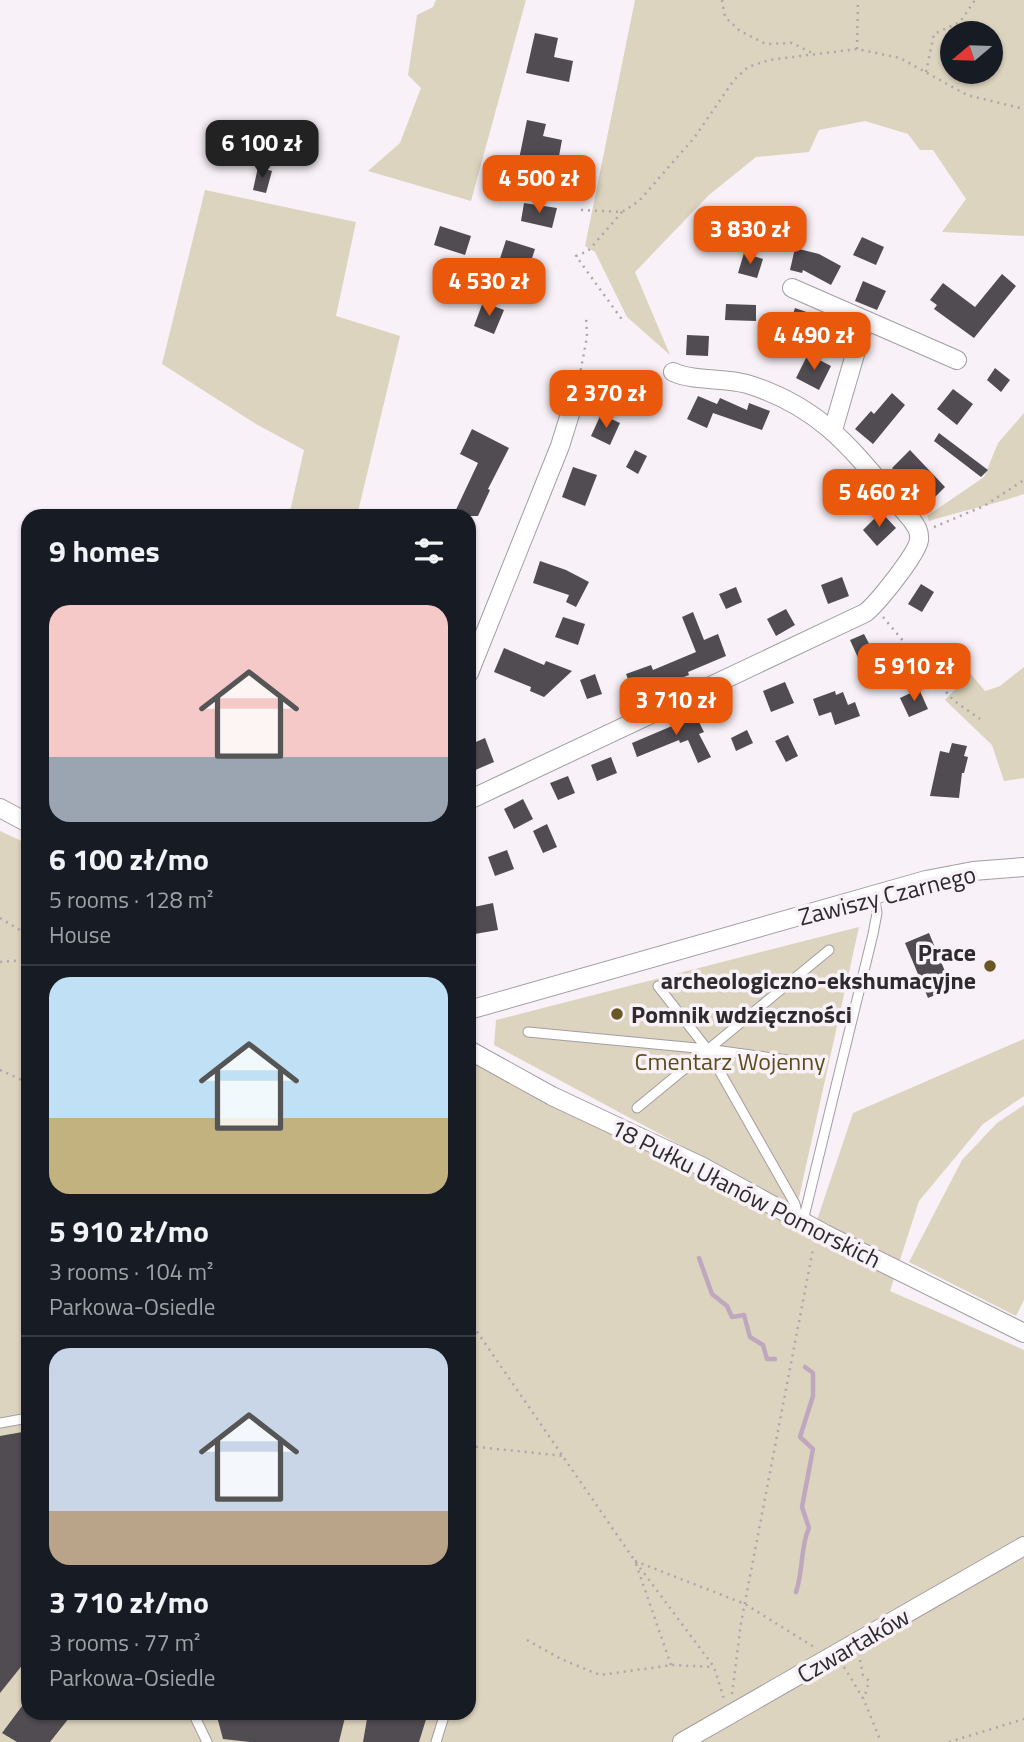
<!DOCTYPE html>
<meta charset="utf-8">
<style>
body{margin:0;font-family:"Titillium Web",sans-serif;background:#20242c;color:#f1f3f6;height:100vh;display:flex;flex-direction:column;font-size:26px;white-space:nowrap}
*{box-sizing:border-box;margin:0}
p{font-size:23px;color:#9ea1a6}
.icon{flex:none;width:38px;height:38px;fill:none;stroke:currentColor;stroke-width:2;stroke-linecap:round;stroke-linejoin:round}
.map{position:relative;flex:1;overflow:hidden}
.drawer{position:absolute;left:21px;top:509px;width:455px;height:1211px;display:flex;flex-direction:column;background:#171b24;border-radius:21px;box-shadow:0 2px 5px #0004}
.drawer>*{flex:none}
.needle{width:46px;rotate:251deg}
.tools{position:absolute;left:940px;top:21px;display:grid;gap:14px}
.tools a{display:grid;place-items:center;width:63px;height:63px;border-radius:50%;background:#171b24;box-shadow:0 2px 5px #0004;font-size:35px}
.price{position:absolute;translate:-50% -60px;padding:0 16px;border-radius:14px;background:#ea580c;color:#fff;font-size:23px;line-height:46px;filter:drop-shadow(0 2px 4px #0008)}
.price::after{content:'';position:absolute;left:50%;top:42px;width:21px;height:16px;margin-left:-10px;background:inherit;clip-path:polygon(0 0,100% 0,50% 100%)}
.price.on{background:#222;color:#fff}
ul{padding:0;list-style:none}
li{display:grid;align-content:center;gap:14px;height:371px;padding:0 28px}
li+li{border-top:2px solid #363941}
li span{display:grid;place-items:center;height:217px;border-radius:21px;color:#555}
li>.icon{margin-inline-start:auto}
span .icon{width:126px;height:126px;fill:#fffc;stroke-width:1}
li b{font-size:30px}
h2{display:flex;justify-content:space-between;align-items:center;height:84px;padding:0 28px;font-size:30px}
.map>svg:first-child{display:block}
.green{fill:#dcd4bf;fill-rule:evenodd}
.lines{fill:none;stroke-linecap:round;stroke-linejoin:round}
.stream{stroke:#bfa7be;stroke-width:4.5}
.building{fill:#514c51}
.lane-casing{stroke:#a39da2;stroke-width:11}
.street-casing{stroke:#a39da2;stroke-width:20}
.path{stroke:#ada7ac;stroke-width:2.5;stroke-dasharray:2 5;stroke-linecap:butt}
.lane{stroke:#fff;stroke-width:9}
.street{stroke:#fff;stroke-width:18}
.poi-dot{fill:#695826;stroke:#f8f1f7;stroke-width:2.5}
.labels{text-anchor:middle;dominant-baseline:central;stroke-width:7;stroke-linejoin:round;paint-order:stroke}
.street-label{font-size:24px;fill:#2e2b2e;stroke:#f8f1f7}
.poi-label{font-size:24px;font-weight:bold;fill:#2e2b2e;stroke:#f8f1f7;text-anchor:end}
.park-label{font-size:24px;fill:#5d4c19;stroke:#f8f1f7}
</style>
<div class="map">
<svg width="1024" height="1742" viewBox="0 0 1024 1742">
<rect width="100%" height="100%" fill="#f8f1f7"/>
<path class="green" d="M436,0h90l-55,201 -103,-30 32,-28 21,-55 -13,-13 9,-60 16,-8z
M635,0h389v236l-82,-4 24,-33 -33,-49h-13l-12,-16 -43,-13 -46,9 -10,22 -53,5 -47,38 -74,77 35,83 -43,-38 -32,-65 -10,-6zM952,33h38v39h-38z
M205,190l151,32 -20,94 64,20 -43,180h-68l15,-66 -48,-26 -94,-60z
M1024,413v81c-32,11 -63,17 -95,27l-2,-5 57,-39 14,-34z
M1024,667v111l-20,3 -12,-36 -47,-45 25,-27 15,18 15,-5z
M0,831l28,13v869h441v-661l344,180 40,-119 171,-74v57l-41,28 -64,77 -29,90 134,59v392h-1024z
M859,927l-61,275 -6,3 -298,-160 2,-25z
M1024,1105v195l-8,16 -107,-54 53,-102 35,-37z"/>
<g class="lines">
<path class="stream" d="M699,1258l13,36 15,12 5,11 12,-2 6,22 13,8 4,14h8
M796,1592c8,-24 4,-45 13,-64l-7,-21 11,-58 -13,-12 13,-41v-23l-8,-6"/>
</g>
<path class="building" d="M535,33l23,5 -4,19 19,4 -4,21 -43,-9z
M527,120l19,4 -3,12 19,4 -5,27 -38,-8z
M258,167l14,4 -6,22 -13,-3z
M524,203l33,5 -5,20 -31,-7z
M440,226l31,10 -6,19 -31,-10z
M862,237l22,10 -8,18 -23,-10z
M506,240l29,9 -10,31 -29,-9z
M795,248l24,6 22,12 -10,19 -28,-15 -1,3 -12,-3z
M744,253l19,6 -6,19 -19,-5z
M1002,274l14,12 -42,52 -40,-29 3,-4 -7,-5 13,-17 32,24z
M863,281l23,10 -9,19 -22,-9z
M483,302l21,8 -10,24 -20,-8z
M726,304l30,1v16l-31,-1z
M795,308l29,10 -7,20 -29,-9z
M687,335l22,1 -1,20 -22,-1z
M808,354l23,12 -12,24 -23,-12z
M995,368l15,12 -9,12 -14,-12z
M953,389l20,15 -16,21 -20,-16z
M892,393l13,12 -32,39 -18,-15 16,-18 3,3z
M698,396l19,8 3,-6 27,12 2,-7 21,8 -8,19 -49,-17 -6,15 -20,-9z
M601,414l19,9 -10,22 -19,-9z
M472,429l37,19 -21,41 2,1 -12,26h-25l25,-53 -18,-9z
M939,433l49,37 -7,7 -47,-36z
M635,450l12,6 -9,18 -12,-7z
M910,450l35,37 -18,18 -35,-37z
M573,467l24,8 -12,31 -23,-9z
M881,512l15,16 -19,18 -14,-16z
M540,561l26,9 23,12 -13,25 -10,-5 3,-7 -36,-12z
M842,577l7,19 -21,8 -7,-19z
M921,584l13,8 -12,20 -14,-8z
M736,587l6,15 -16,7 -7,-15z
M786,609l9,16 -19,11 -9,-17z
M693,612l11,28 14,-6 8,22 -38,16 1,3 -18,7 -2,-4 -36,14 -7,-18 25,-9 2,5 43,-18 -14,-35z
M563,617l22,7 -7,21 -23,-8z
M864,634l10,19 -15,7 -9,-20z
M504,648l40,17 2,-4 26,10 -28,26 -14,-6 1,-4 -37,-15z
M595,674l7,20 -15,5 -7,-19z
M785,682l9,21 -23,9 -8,-21z
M919,689l9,20 -19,8 -9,-19z
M835,691l1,4 7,-3 5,13 7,-3 5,14 -25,9 -4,-13 -12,4 -6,-17z
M693,710l11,22 -5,2 12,23 -13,6 -10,-23 -8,3 -1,-3 -42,17 -5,-14 40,-17 -3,-5z
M747,730l6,13 -17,8 -5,-13z
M788,735l10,21 -12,6 -11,-21z
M485,738l9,24 -21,9 -4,-11v-15z
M952,743l15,3 -3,10 4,1 -4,16h-2l-3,25 -29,-2 10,-45 9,2z
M611,757l6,16 -20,8 -6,-16z
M568,776l7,17 -17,7 -8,-17z
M523,799l10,20 -19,10 -10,-20z
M547,824l10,23 -14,6 -10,-22z
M507,850l7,19 -19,7 -7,-19z
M493,903l5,27 -29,5v-27z
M929,933l23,55 -24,10 -23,-55z
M28,1431v227l-28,35v-257z
M28,1698v15h45l-23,29h-33l-15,-9z
M216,1713h130l-7,29h-89l-27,-3z
M368,1713h60l-9,29h-56z"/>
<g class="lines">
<defs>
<path id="lane" d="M658,986l49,63 88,155 3,14
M528,1032l179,17 110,15
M637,1108l192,-158
M803,1221l70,-287 4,-21 -3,-18
M0,1423l28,-5
M193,1713l14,29
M436,1742l9,-29"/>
<path id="street" d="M792,288l165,72
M833,430l32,-110
M469,673l91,-227 15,-48
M469,800l396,-187c12,-9 52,-59 54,-73 1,-9 -3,-14 -8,-21 -53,-61 -83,-110 -164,-135 -23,-7 -52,-2 -74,-12
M0,808l28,15
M469,1010l457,-130 47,-9 51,-4
M469,1050l83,46 149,70 124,68 199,99
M682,1742l342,-196"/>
</defs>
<use href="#lane" class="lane-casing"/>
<use href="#street" class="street-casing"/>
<path class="path" d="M722,0l3,17 15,14 26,13 26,-1 22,11
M857,49l1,-49
M926,72l8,-38 26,-12 15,-22
M581,210l41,2 17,-11 55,-63 40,-58 14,-13 21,-7 88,-11 43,9 67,37 57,14
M622,212l-34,39 -12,5 47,65
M578,384l9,-47 -1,-22
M934,527l50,-21 40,-26
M883,617l70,83 27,19
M0,918l28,17
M0,962l28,-2
M0,1070l28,13
M469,1320l166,241 79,106 10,32
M469,1446l95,10
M635,1561l110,43 69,43
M636,1564l35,101
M527,1640l34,19 39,16 73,-10 41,2
M860,1660l3,15 6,6 -5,18
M844,1667l20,33 17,42
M732,1694l9,-71 72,-374
M949,1742l75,-23"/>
<use href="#lane" class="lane"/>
<use href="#street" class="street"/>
</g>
<g class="poi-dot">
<circle cx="990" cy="966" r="7"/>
<circle cx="617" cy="1014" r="7"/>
</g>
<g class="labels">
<g class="street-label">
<text transform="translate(887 895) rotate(-14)">Zawiszy Czarnego</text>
<text transform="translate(746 1193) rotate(27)">18 Pułku Ułanów Pomorskich</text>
<text transform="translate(853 1645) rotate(-30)">Czwartaków</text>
</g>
<g class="poi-label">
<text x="976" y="952">Prace<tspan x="976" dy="28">archeologiczno-ekshumacyjne</tspan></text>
<text x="631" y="1014" text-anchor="start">Pomnik wdzięczności</text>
</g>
<g class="park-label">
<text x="730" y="1061">Cmentarz Wojenny</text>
</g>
</g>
</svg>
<div class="tools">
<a><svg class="needle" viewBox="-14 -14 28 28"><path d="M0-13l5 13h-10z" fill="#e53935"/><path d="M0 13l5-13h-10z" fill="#9ea1a6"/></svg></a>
</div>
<b class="price on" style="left:262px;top:180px">6 100 zł</b>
<b class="price" style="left:539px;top:215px">4 500 zł</b>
<b class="price" style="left:750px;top:266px">3 830 zł</b>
<b class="price" style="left:489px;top:318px">4 530 zł</b>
<b class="price" style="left:814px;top:372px">4 490 zł</b>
<b class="price" style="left:606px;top:430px">2 370 zł</b>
<b class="price" style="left:879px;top:529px">5 460 zł</b>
<b class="price" style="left:914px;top:703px">5 910 zł</b>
<b class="price" style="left:676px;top:737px">3 710 zł</b>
<section class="drawer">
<h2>9 homes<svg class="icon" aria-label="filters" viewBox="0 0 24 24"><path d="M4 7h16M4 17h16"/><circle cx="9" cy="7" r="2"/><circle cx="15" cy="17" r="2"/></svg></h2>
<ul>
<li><span style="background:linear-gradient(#f6c9c9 70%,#9aa5b1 0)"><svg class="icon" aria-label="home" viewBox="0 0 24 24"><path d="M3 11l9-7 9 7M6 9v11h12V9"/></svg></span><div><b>6 100 zł/mo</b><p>5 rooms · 128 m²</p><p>House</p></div></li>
<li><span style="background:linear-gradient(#bfe0f5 65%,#c2b280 0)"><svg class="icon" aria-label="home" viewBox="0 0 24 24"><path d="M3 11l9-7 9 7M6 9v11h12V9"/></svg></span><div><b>5 910 zł/mo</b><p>3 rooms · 104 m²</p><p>Parkowa-Osiedle</p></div></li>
<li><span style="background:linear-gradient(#c9d6e8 75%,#b9a48a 0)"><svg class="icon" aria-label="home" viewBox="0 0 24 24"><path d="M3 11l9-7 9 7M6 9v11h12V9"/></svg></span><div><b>3 710 zł/mo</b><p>3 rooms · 77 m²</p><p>Parkowa-Osiedle</p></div></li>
</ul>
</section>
</div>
